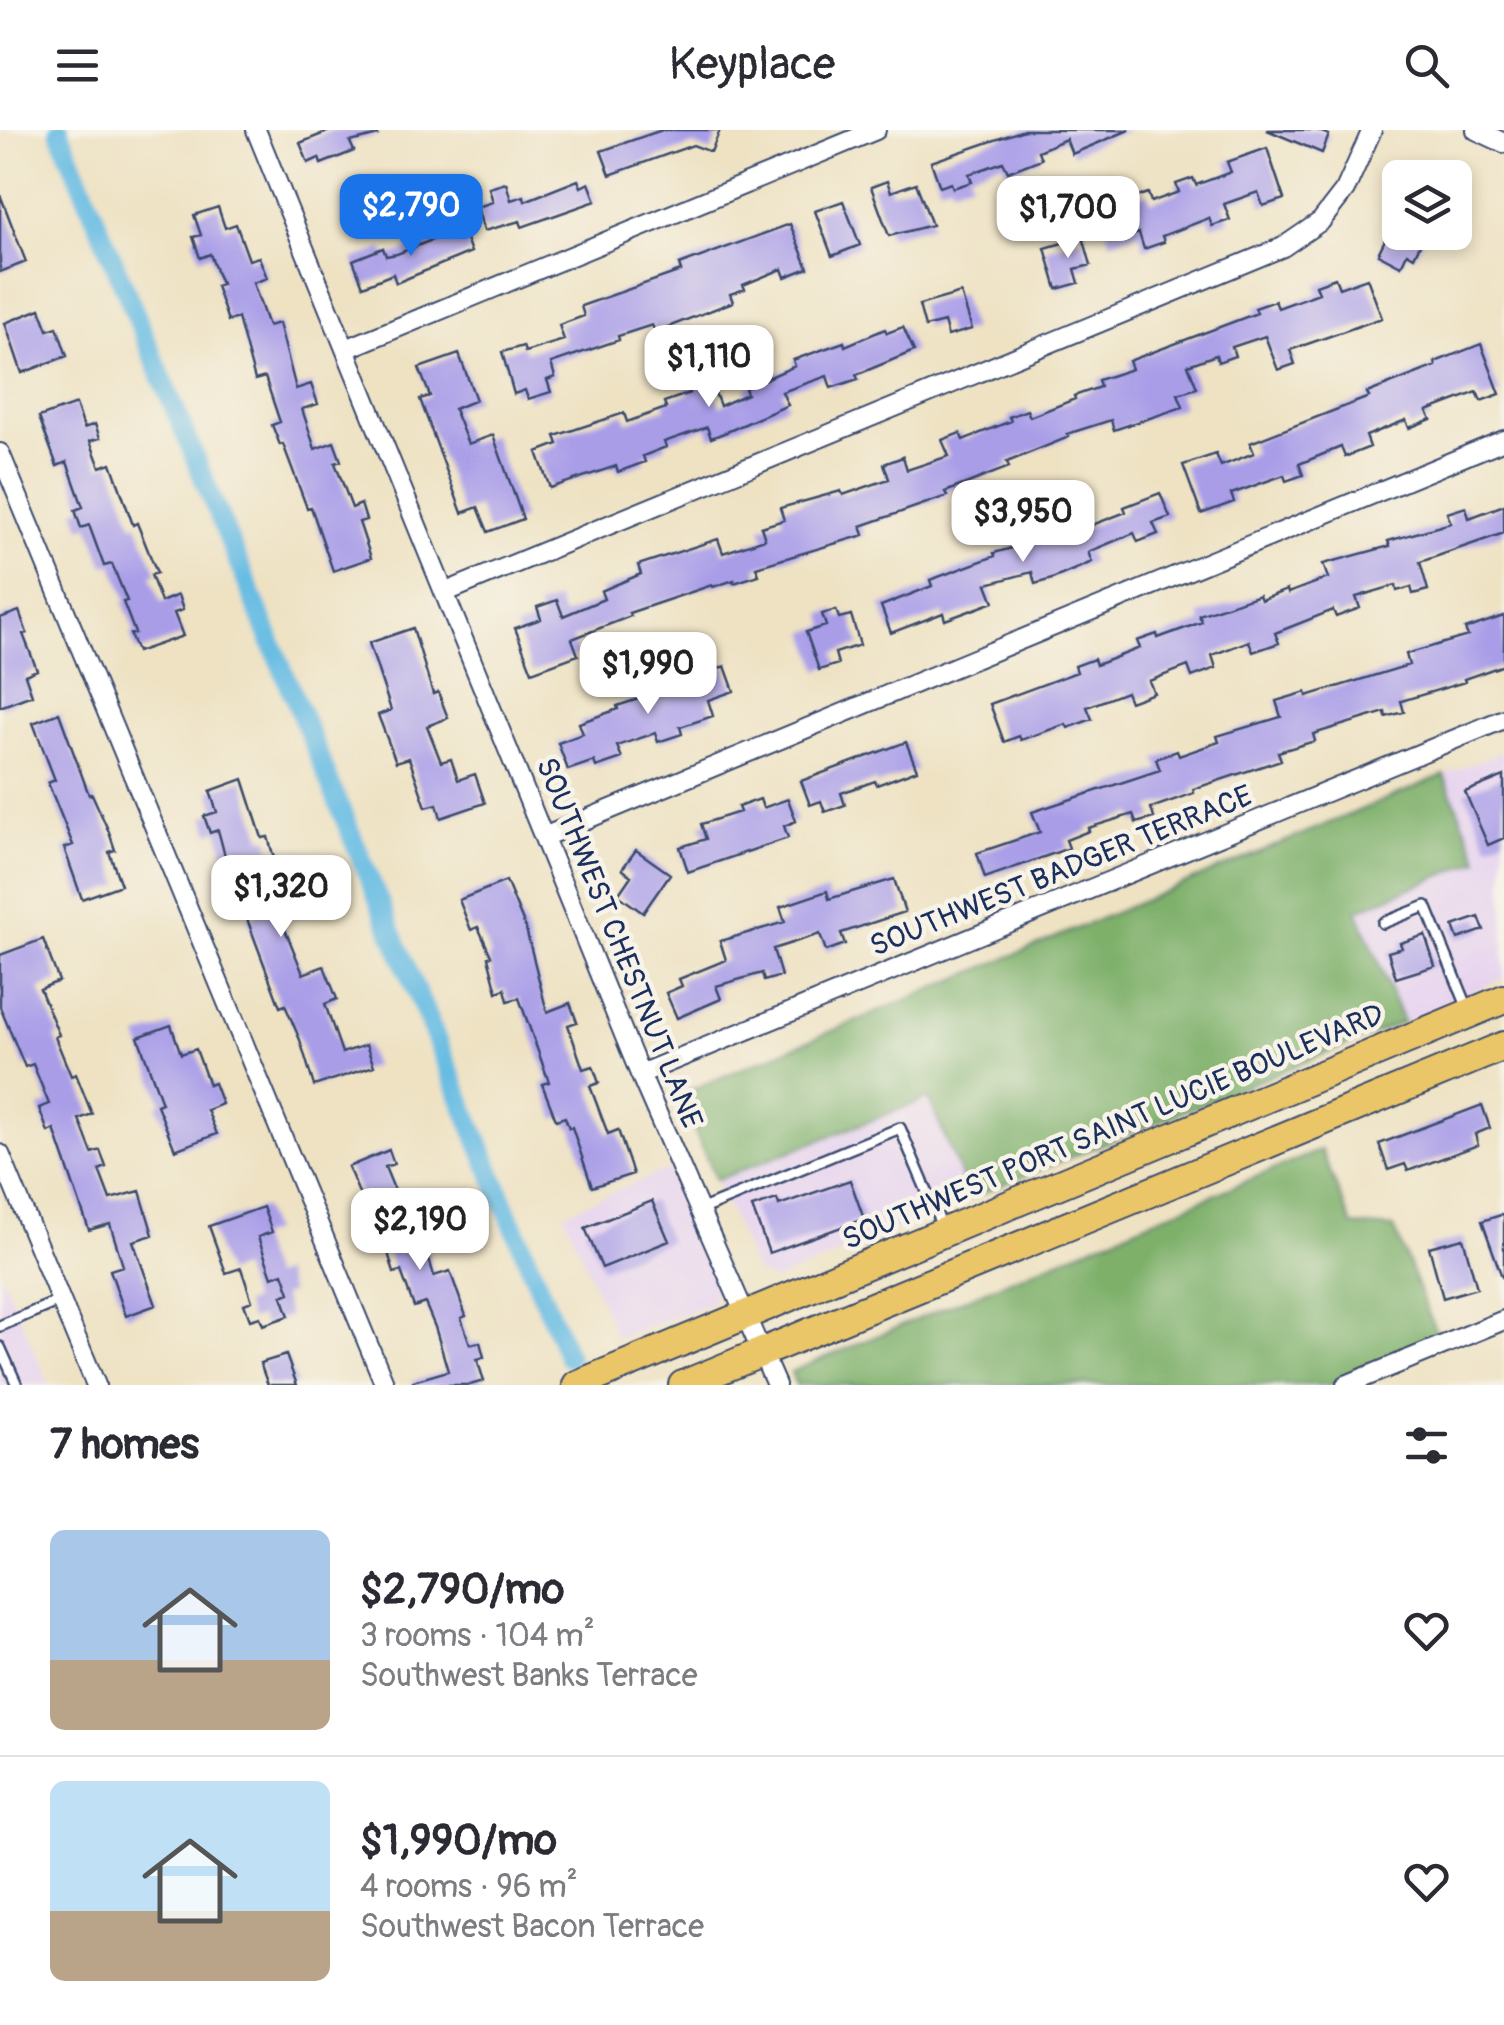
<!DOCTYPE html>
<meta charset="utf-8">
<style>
body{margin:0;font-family:Pangolin,sans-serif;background:#f2f2f3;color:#2b2b33;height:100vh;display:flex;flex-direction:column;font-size:38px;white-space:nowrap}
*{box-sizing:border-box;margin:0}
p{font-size:32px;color:#7c7c81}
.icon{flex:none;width:55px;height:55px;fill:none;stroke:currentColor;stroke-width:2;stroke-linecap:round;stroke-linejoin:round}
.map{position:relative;height:1255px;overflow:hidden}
.sheet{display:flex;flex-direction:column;background:#fff;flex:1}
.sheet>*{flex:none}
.fabs{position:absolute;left:1382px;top:30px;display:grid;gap:20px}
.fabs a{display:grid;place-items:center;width:90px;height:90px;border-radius:15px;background:#fff;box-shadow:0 5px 15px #0003;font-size:50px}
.price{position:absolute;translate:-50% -85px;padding:0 22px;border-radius:20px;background:#fff;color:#222;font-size:32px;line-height:65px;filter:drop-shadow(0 2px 5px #0008)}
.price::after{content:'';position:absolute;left:50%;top:60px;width:30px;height:22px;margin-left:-15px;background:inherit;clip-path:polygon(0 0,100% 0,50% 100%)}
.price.active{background:#1a73e8;color:#fff}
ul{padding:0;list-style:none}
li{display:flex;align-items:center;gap:30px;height:250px;padding:0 50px}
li+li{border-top:2px solid #e1e1e2}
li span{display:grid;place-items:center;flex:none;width:280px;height:200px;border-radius:15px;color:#555}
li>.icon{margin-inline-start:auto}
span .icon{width:120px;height:120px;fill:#fffc;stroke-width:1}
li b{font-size:42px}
h2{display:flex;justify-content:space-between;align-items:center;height:120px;padding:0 50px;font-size:42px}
header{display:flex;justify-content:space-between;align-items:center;height:130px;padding:0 50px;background:#fff;font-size:45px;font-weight:600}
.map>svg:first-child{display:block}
.built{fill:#e6d2f0}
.forest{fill:#7eb06b;stroke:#4c7064;stroke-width:2.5}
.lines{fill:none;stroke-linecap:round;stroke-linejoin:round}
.canal{stroke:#66bce3;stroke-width:20}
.building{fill:#a99de8}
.service-casing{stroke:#3b4a6d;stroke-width:14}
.minor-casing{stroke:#3b4a6d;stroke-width:22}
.primary-casing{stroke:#3b4a6d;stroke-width:32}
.service{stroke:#fff;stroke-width:9}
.minor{stroke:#fff;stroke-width:18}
.primary{stroke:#ebc669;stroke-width:28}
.labels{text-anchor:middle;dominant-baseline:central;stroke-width:9;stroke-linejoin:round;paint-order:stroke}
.street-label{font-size:30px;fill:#1b2f5e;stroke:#f7f3e8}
</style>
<header><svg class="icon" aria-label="menu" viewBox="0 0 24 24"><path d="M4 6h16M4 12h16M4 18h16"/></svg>Keyplace<svg class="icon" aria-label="search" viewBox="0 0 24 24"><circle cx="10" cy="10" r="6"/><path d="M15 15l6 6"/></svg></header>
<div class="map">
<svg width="1504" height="1255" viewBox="0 0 1504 1255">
<rect width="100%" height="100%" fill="#f7f3e8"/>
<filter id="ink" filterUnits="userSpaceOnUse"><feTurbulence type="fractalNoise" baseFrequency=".01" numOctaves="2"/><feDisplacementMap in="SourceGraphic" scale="20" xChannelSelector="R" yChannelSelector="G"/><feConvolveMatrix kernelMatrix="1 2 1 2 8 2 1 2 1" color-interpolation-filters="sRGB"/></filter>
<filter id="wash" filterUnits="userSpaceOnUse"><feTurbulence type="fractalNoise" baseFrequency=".0048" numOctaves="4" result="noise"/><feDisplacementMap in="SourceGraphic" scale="40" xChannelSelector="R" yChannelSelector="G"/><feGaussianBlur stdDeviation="2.25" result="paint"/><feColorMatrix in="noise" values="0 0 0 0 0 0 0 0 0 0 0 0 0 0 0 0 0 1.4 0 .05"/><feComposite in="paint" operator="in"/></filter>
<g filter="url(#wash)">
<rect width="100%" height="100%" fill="#eee2c3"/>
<path class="built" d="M1504,621v227l-101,44 -46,-113 121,-49 -34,-85z
M929,968l41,100 -196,83 -19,-10 -39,-91z
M668,1039l50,110 -7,24 -95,35 -52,-125z
M0,1143l12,25 37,87h-49z"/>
<path class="forest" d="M1444,645l35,85 -122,50 46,112 -433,176 -41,-100 -213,82 -37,-85z
M1321,1020l31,75 42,3 45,112 -111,45h-532l-5,-13z"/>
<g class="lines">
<path class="canal" d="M59,0l509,1227"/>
</g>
<g id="blocks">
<path class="building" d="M332,0h45l1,5 -28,7 4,9 -33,13 -2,-6 -11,5 -8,-20z
M662,0h58l-9,22 -18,-7 -83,30 -9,-24z
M1024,0h105l-57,24 -6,-15 -28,12 3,8 -33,13 -5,-10 -34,12 3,8 -19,6 -2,-5 -11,4 -9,-25z
M1267,0h50l12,5 -7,18z
M1267,18l17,51 -21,7 -5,-14 -34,12 6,16 -18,6 -3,-8 -47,18 2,6 -20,7 -5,-16 -29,9 -11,-33 49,-16 3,9 28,-10 -3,-8 17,-6 3,7 35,-13 -4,-10z
M578,50l3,7 8,-4 7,18 -74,26 -2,-6 -36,10 -7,-24 16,-5 -4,-14 17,-5 5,17 13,-4 1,5z
M887,51l4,11 25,-9 16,42 -43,11 -18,-49z
M1,67l25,65 -26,10v-74z
M843,71l17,44 -28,11 -17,-45z
M218,77l7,21 11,-4 13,36 10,-3 8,21 -14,5 15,43 11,-3 17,66 15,-5 7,20 -16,5 13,40 19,-7 7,19 -6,2 17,45 9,-4 5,16 -7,2 12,36 -38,13 -22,-64 -4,1 -24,-64 -3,1 -8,-20 8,-3 -15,-45 -10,3 -17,-62 -10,3 -12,-35 5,-2 -11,-30 -10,4 -7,-21 8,-2 -7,-20z
M1400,79v23h26l-12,25 -7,-4 -6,13 -23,-12z
M790,94l18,44 -23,9 -3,-8 -39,16 2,4 -15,5 3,8 -78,30 -3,-7 -34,11 1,4 -68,23 4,14 -8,3 4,12 -23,7 -3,-9 -11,4 -12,-42 21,-6 2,6 39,-12 -5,-15 25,-9 -3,-10 100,-35 -2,-6z
M452,102l2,6 10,-4 7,18 -75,31 -3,-9 -30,12 -10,-26 30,-12 3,8 11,-2z
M1083,107l8,28 -16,4 4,14 -22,6 -12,-41z
M1335,148l4,10 28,-10 15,40 -92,32 5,14 -17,6 -13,-34 -33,11 3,9 -17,6 -2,-7 -28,10 9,23 -19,6 5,13 -69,23 -3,-10 -44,14 2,3 -62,25 2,5 -64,25 2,4 -86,30 3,9 -108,32 3,8 -25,8v-3l-21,7 -1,-2 -83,28 2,3 -59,23 6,16 -46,17 -17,-44 26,-9 -4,-12 20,-7 6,16 41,-17 -3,-8 40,-17 -3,-9 80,-26 5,14 42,-14 -4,-12 23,-7 -4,-12 61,-17 2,4 46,-16 -5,-15 19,-7 4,13 42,-14 -7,-16 18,-7 3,7 48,-19 -2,-4 18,-7 3,7 45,-18 -1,-3 26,-9 -2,-7 34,-11 -3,-8 128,-48 -2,-5 20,-7 3,7 41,-15 -3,-8z
M961,163l11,36 -24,7 -4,-14 -19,5 -6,-22z
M40,179l8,21 9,-3 10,29 -45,17 -17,-50z
M903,197l11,24 -58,24 2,4 -27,9 -4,-12 -45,16 6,13 -59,26 -18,7 -4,-11 -43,15 2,5 -23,9 2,6 -27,10 -2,-6 -66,22 -13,-36 21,-8 -3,-8 69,-23 3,9 39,-14 -2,-6 26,-9 -6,-16 22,-8 14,37 27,-12 -2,-6 50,-22 -2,-6 51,-18 1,4 40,-17 2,4z
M1481,214l19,50 -19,7 -4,-9 -50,19 4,8 -22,9 -3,-8 -40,16 4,11 -25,10 -4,-10 -42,17 4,11 -17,6 -2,-6 -53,19 3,8 -33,12 -18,-49 33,-11 5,12 33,-13 -4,-10 119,-46 -2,-4 69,-27 -1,-4z
M459,224l17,46 -22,9 14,35 25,-9 30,84 -35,13 -10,-25 -16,6 -42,-114 10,-3 -11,-28z
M76,274l8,24 11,-4 5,14 -10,3 10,26 11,-4 22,62 4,-2 20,50 -6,2 10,27 17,-7 5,15 -9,3 9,23 -46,16 -7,-18 5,-1 -12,-31 4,-1 -15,-37 -8,2 -15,-41 -8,3 -6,-18 8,-3 -16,-45 -10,4 -18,-49z
M1160,363l10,24 -17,6 5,11 -20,8 -4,-9 -46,19 4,10 -40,17 -17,5 -3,-12 -45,12 7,18 -49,18 -2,-7 -52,20 -10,-27 51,-20 -2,-6 65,-24 -1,-3 64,-18 -2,-4 23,-9 3,7 44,-17 -2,-5z
M1504,375v28l-84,29 8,28 -15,4 -2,-7 -14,4 -1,-6 -40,12 4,11 -24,9 -3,-7 -58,23 4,10 -26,9 -4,-11 -37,14 4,13 -24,9 -4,-11 -39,15 5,12 -24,9 -4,-10 -39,15 5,12 -24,9 -2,-4 -45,16 -2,-4 -15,6 -14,-38 87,-32 -2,-6 19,-7 2,6 44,-17 -3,-7 20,-7 1,4 44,-16 -3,-7 60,-20 2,5 26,-10 1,3 40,-15 -5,-14 67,-18 -2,-5 63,-18 -4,-10 19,-6 3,11z
M836,480l3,8 12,-3 9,30 -25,8 3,11 -19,6 -13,-38 20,-6 -4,-12z
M19,481l8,22 -4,1 14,36 -12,5 7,20 -32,12v-89z
M1504,486v49l-40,14 1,3 -64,19 3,11 -18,5 -1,-5 -72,22 2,7 -37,11 3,8 -88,29 1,4 -43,15 3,10 -18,5 -3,-9 -45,14 1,3 -23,9 3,8 -84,30 -8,-25 63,-21 -8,-20 128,-42 -4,-11 21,-8 2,5 40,-14 -2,-6 64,-19 -5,-16 30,-9 1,4 102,-31 -3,-11 62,-18 -3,-7z
M413,498l20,66 5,-2 10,26 -21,8 14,36 10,-3 7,21 17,-6 10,29 -44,15 -4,-14 -11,3 -17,-49 -13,4 -18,-47 13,-5 -22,-67z
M710,529l3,11 12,-4 9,25 -26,9 5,16 -33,11 2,7 -24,8 -3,-9 -38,13 5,12 -26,9 -2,-6 -26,9 -10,-27 25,-9 -4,-11 39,-14 -1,-3 64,-21 -1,-4 12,-4 -3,-11z
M59,583l30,82 3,-1 17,38 6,18 -6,2 12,33 -39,14 -18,-51 9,-3 -25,-62 7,-3 -22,-57z
M906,612l11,28 -40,15 -2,-4 -34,12 4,12 -20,7 -4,-11 -11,4 -9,-24z
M1504,646v62l-16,7 -23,-53z
M243,649l19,59 6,-1 13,46 -13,4 35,87 21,-8 13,33 -12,5 17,49 24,-8 8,21 -60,20 -14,-46 -15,-35 -5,2 -33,-88 10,-4 -15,-48 -13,4 -11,-41 -8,3 -6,-17 13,-4 -7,-21z
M760,669l3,9 25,-9 8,22 -12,5 4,12 -100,34 -8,-25 26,-8 -5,-15 39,-12 -2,-5z
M636,720l34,24 -27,39 -25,-18 13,-19 -9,-7z
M894,749l11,33 -64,21 4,11 -19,7 -6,-17 -47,15 8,27 -17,5 -2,-8 -46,13 5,13 -44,19 -11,-25 16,-7 -3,-7 47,-19 -6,-19 65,-19 -5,-15 47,-16 2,8z
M506,751l20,48 21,83 23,-9 7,19 -9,3 15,44 10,-3 6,17 -9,3 18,48 10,-4 15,44 -41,13 -20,-60 -3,1 -4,-11 -9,3 -14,-36 7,-2 -30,-84 -11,3 -3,-12 -8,3 -9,-35 3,-1 -13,-29 -7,3 -12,-30z
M1479,787l5,13 -26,9 -5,-13z
M1425,805l10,31 -39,12 -8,-26 14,-4 -2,-5z
M43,809l16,42 -19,8 19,46 -4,2 16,39 5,-2 16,40 -13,5 13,34 8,-3 6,17 -7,3 11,29 30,-8 13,44 -20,6 23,64 -30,11 -16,-46 13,-4 -13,-42 -21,6 -35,-101 -6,3 -9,-24 10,-4 -16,-40 -8,3 -25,-60v-52z
M171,895l10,29 15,-5 13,36 5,-2 8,21 -15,6 10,24 -42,16 -18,-45 5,-2 -24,-66z
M1482,975l8,23 -15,6 3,11 -70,26 -3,-7 -17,6 -9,-26z
M389,1020l5,14 -9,3 20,49 11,-3 18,63 16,-5 16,45 -5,2 9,26 10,-2 4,15 -7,2 7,22 -14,4h-56l-1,-4 35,-10 -13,-44 -10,-24 -11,4 -13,-36 -7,2 -19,-65 -8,4 -19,-45z
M850,1050l14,39 -95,34 -17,-46 25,-8 2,6z
M652,1071l17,40 -67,27 -17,-40z
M263,1077l9,25 -14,5 14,40 11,-4 7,20 -8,3 7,20 -26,9 -3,-8 -10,3 -6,-16 8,-3 -11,-33 -15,5 -17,-47z
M1504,1084v63h-2l-20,-56z
M1463,1108l14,50 -34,10 -14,-51z
M286,1225l11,30h-29l-8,-22z"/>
</g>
</g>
<g filter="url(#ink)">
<use href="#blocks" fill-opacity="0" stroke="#3b4a6d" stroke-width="2.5"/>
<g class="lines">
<defs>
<path id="service" d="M1383,793l43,-17 43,105
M700,1080l200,-82 43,101
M0,1196l61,-26
M0,1217l17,38"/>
<path id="minor" d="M256,0l384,944 136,311
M1476,0l28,13
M346,219l530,-219
M0,323l385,932
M446,462l837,-345 38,-26 24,-31 27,-60
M546,706l958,-396
M640,944l864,-355
M0,1024l96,231
M1346,1255l158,-65"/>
<path id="primary" d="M577,1255l927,-386
M683,1255l821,-339"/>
</defs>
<use href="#service" class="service-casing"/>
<use href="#minor" class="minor-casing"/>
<use href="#primary" class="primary-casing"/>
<use href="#service" class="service"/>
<use href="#minor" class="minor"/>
<use href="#primary" class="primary"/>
</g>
</g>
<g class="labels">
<g class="street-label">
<text transform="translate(1061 741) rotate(-22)">SOUTHWEST BADGER TERRACE</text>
<text transform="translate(619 813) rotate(68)">SOUTHWEST CHESTNUT LANE</text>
<text transform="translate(1113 997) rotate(-23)">SOUTHWEST PORT SAINT LUCIE BOULEVARD</text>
</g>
</g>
</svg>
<div class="fabs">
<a><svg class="icon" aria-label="layers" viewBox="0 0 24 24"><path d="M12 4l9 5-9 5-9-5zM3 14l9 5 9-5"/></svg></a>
</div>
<b class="price active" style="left:411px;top:129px">$2,790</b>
<b class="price" style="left:1068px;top:131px">$1,700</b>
<b class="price" style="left:709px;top:280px">$1,110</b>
<b class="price" style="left:1023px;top:435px">$3,950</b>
<b class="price" style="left:648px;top:587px">$1,990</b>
<b class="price" style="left:281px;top:810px">$1,320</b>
<b class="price" style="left:420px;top:1143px">$2,190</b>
</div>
<section class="sheet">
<h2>7 homes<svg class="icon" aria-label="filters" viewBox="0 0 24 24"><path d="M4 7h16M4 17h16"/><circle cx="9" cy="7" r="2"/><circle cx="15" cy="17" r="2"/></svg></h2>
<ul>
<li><span style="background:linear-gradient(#a9c7e8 65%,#b9a48a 0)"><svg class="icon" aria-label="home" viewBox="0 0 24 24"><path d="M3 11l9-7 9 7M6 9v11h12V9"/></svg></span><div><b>$2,790/mo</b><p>3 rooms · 104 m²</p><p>Southwest Banks Terrace</p></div><svg class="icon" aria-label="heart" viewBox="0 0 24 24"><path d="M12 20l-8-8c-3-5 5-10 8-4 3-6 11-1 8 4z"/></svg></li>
<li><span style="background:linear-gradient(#bfe0f5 65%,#b9a48a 0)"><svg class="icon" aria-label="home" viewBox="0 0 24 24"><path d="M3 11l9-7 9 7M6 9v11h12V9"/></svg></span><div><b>$1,990/mo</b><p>4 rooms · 96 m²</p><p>Southwest Bacon Terrace</p></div><svg class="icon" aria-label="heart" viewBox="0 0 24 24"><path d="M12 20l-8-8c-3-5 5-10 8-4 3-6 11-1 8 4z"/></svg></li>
</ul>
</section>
